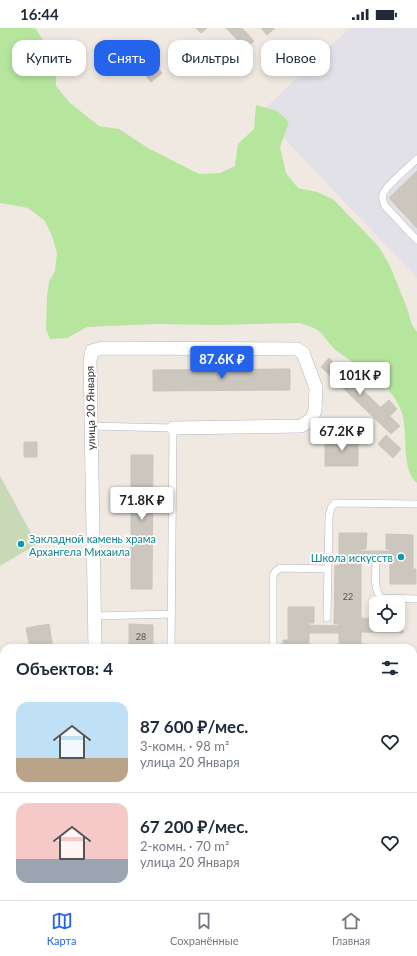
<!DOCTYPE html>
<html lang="ru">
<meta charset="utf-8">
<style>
body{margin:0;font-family:Lato,sans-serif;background:#f2f2f3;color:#1f2937;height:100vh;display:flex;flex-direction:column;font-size:15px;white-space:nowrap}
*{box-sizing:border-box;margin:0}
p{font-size:13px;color:#747a83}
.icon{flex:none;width:22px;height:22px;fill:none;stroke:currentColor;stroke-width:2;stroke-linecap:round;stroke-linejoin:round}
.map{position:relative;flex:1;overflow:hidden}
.drawer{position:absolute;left:0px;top:616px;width:417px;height:256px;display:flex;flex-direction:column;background:#fff;border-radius:12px 12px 0 0;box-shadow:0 2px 6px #0003}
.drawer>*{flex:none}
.guide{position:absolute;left:12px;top:12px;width:393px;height:36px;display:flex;gap:8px}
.controls{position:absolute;left:369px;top:568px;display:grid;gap:8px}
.controls a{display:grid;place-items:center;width:36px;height:36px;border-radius:8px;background:#fff;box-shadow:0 2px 6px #0003;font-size:20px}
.price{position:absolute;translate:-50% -34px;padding:0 9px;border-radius:4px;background:#fff;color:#222;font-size:13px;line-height:26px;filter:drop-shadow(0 1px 2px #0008)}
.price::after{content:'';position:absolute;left:50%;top:24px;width:12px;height:9px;margin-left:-6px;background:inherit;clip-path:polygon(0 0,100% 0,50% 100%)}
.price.selected{background:#2563eb;color:#fff}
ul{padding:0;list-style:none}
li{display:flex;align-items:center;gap:12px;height:100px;padding:0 16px}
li+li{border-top:1px solid #e0e1e3}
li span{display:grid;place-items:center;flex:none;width:112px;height:80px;border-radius:12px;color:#555}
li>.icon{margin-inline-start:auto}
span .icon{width:48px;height:48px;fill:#fffc;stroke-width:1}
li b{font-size:17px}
h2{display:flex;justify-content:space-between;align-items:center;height:48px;padding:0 16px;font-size:17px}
.pill{padding:0 14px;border-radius:12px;background:#fff;box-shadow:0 2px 6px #0003;font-size:14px;line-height:36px}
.pill.selected{background:#2563eb;color:#fff}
.status{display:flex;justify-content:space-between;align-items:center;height:28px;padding:0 20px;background:#fff;direction:ltr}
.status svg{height:11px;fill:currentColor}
.menu{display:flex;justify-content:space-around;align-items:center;height:56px;border-top:1px solid #e0e1e3;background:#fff;font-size:11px;color:#747a83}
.menu a{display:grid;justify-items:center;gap:2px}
.menu .selected{color:#2563eb}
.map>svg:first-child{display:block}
.industrial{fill:#e3e1e8}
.green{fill:#b6e59e}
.cemetery{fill:#c8d9b8}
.building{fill:#cbc7bf;stroke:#cbc5ba}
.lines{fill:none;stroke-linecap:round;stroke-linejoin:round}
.service-casing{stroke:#b4b7c1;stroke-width:8}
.minor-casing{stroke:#b4b7c1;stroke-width:14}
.tertiary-casing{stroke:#b4b7c1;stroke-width:17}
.path{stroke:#c9c9c9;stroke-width:2.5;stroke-dasharray:3 2;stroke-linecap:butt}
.service{stroke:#fff;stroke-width:7}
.minor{stroke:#fff;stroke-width:13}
.tertiary{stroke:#fff;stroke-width:16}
.culture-dot{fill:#0f9aa8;stroke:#fff;stroke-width:1.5}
.labels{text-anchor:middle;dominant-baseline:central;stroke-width:3.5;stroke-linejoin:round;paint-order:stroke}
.number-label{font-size:9px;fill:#555452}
.street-label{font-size:11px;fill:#2e2e2e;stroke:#fff}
.culture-label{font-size:11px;fill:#0d838f;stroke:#fff;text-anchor:start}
</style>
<div class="status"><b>16:44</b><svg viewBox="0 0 49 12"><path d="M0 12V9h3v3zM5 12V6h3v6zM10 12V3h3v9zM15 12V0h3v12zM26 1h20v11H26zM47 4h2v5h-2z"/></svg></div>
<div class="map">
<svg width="417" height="872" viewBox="0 0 417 872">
<rect width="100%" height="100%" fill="#efe9e1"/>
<path class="industrial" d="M350,0h67v250l-157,-165z"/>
<path class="green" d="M0,0h35l11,16 10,24v18l14,17 29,23 20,3 29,19 51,26 21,-1 15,-7 3,-22 16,-15 2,-24 21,6 12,11 -9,25 6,26 12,15 19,4 17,8 45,47 11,19 17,42 5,17 5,7v151c-16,-12 -9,-51 -15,-70 -10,-31 -41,-43 -65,-62 -7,-5 -11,-14 -18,-20 -5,-4 -14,-6 -20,-8l-83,2 -60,-1 -69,3 -20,11 -17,1 -4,-10 1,-32 2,-15 6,-11 2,-18 -5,-17 -7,-15 -17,-13 -28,-5z
M3,749l1,48h-4v-47z"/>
<path class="cemetery" d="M0,448l37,68 -37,22z"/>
<path class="building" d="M196,0h11l-6,5z
M226,0h16l12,13 -8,8z
M261,0h14l-8,7z
M157,39l5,6 -11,9 -5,-6z
M417,143v57l-28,-30z
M329,330l71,68 -9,8 -70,-67z
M290,341v21l-137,1v-21z
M389,372l8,9 -7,7 -9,-9z
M386,407l15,14 -8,9 -15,-14z
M325,410h33v28h-33z
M24,414h13v15h-13z
M131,427h22l-1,134h-21z
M339,505h28l-1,16h-5v2h29v-2h-4v-15l27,1v34h3v15h-26v-26h-29v60l13,1v-2h2v8h22v-14h5v22l-42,-1v12h4v4h-26v-15h-30v15h-26v-8h5v-33h26v16h-5v2l30,1v-2h-5l1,-59 4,1z
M49,596l4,24h-23l-4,-20z
M129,596l24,1v23h-24z
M171,868h23v4h-23z
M194,868h117v4h-117z"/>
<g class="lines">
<defs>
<path id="service" d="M417,131c-8,8 -30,25 -34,35 -1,4 0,8 2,12l32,34
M90,398l83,2 -2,220
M376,534c0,11 -3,30 6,36l35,1
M95,588l77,-2
M327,590l2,-102 2,-8 4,-5 82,1
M273,620v-73l3,-4 4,-3 48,1
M413,648h4"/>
<path id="minor" d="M95,620l-5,-288 2,-9 10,-3 195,1 6,4 13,35 -1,22 -3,9 -11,7 -128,2
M413,780l4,7"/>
<path id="tertiary" d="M413,808l4,-4
M386,872v-4"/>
</defs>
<use href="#service" class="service-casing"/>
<use href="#minor" class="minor-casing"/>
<use href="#tertiary" class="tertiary-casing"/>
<path class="path" d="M0,825l4,-2
M91,872v-4
M105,872l6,-4"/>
<use href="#service" class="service"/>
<use href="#minor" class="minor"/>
<use href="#tertiary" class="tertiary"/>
</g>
<g class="culture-dot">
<circle cx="21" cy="516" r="4"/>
<circle cx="401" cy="529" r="4"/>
</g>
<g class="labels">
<g class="number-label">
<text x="348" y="568">22</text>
<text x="141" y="608">28</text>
</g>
<g class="street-label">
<text transform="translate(90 380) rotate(-91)">улица 20 Января</text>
</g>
<g class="culture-label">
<text x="29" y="510">Закладной камень храма<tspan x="29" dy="13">Архангела Михаила</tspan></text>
<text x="393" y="529" text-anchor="end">Школа искусств</text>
</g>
</g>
</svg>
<div class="controls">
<a><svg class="icon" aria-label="locate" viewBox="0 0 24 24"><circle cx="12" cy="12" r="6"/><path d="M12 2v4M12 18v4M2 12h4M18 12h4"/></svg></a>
</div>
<b class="price selected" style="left:222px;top:352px">87.6K ₽</b>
<b class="price" style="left:360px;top:368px">101K ₽</b>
<b class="price" style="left:342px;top:424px">67.2K ₽</b>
<b class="price" style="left:142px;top:493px">71.8K ₽</b>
<div class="guide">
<a class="pill">Купить</a>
<a class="pill selected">Снять</a>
<a class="pill">Фильтры</a>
<a class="pill">Новое</a>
</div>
<section class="drawer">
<h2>Объектов: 4<svg class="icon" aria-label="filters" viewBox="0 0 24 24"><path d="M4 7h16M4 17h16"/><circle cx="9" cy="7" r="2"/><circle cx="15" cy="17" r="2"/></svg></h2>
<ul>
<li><span style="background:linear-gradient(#bfe0f5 70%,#b9a48a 0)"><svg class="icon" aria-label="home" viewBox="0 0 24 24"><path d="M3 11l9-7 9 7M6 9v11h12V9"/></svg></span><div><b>87 600 ₽/мес.</b><p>3-комн. · 98 m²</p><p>улица 20 Января</p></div><svg class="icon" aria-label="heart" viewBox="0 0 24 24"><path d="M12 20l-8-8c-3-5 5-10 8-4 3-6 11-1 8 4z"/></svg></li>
<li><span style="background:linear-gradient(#f6c9c9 70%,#9aa5b1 0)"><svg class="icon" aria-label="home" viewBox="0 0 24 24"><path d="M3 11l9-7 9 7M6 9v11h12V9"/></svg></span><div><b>67 200 ₽/мес.</b><p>2-комн. · 70 m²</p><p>улица 20 Января</p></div><svg class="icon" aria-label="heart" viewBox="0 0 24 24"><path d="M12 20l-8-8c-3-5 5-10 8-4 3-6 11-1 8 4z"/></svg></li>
</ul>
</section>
</div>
<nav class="menu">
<a class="selected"><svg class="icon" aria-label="map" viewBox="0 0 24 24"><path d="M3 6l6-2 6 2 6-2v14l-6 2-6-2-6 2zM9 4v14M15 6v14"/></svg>Карта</a>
<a><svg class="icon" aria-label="saved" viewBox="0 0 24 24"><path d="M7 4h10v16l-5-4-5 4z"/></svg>Сохранённые</a>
<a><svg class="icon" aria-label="home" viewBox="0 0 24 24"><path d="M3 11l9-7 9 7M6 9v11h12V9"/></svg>Главная</a>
</nav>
